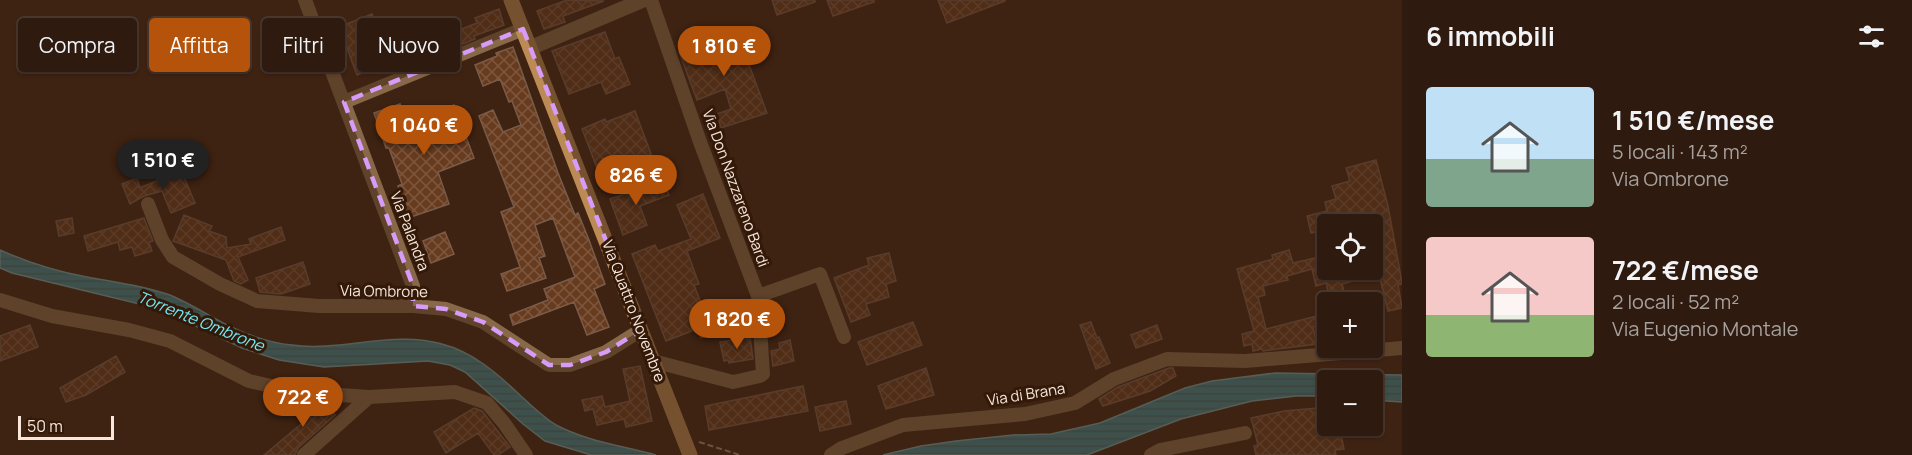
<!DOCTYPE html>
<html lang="it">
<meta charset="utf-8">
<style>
body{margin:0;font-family:Manrope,sans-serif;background:#3a271c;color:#f1f3f6;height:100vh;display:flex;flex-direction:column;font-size:22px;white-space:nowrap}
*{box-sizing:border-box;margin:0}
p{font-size:20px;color:#a7a19e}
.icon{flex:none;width:33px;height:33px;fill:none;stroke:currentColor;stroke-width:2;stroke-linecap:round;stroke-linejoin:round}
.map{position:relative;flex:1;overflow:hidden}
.details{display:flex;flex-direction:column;background:#2e1a0e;width:510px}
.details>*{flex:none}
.banner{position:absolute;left:18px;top:18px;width:570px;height:54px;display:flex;gap:12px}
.fabs{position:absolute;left:1317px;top:214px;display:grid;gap:12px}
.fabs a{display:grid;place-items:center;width:66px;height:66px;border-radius:6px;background:#2e1a0e;box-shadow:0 2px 4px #0004,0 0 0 2px #49382e;font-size:30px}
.scale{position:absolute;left:18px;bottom:15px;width:96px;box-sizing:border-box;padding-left:6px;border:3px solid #f8e6db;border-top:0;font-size:16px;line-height:21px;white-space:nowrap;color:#f8e6db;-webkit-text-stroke:4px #331908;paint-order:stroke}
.price{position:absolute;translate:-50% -51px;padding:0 14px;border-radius:21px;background:#b45309;color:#fff;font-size:20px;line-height:39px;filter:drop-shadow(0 2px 3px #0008)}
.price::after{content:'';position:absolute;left:50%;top:36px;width:18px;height:14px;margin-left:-9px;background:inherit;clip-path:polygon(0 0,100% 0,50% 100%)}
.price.selected{background:#222;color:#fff}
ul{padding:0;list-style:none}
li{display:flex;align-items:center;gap:18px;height:150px;padding:0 24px}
li span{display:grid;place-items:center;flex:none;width:168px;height:120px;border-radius:6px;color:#555}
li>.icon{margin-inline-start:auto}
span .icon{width:72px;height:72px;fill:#fffc;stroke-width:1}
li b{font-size:26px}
h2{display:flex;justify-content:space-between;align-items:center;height:72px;padding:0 24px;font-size:26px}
.chip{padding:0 21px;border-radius:6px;background:#2e1a0e;box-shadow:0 2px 4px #0004,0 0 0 2px #49382e;font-size:21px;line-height:54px}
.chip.selected{background:#b45309;color:#fff}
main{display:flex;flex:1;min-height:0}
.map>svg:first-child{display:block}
.water{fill:url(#water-rules);stroke:#75a4a7;stroke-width:1.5}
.building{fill:url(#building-cross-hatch);stroke:#7a5b49;stroke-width:1.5}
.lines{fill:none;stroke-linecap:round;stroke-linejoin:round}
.path{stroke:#a0897c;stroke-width:2;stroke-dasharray:6 3;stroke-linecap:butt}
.minor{stroke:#876848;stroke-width:14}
.tertiary{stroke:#876848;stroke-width:15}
.secondary{stroke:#bb8a55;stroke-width:15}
.marked{fill:none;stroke:#d79bf8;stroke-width:4.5;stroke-dasharray:12 8;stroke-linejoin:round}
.labels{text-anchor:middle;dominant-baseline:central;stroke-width:6;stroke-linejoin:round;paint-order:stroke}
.street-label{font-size:15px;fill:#f8e6db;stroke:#331908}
.water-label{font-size:16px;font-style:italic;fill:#75e7f4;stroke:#331908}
</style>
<main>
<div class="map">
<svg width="1402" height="455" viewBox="0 0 1402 455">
<defs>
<pattern id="water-rules" width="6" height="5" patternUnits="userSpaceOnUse" patternTransform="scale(1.5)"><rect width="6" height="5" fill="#3d8891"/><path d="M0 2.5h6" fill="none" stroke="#426d71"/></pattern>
<pattern id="building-cross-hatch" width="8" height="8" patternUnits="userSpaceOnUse" patternTransform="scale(1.5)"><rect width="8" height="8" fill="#673b1e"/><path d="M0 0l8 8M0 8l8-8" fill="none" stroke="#7e573e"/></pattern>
</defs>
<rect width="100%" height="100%" fill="#3e2312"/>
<path class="water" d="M0,250c27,12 58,22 87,27 27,5 54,8 80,17 22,8 43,23 64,33 19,9 41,16 61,18 50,7 101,-15 150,-1 31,8 56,30 79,52 11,10 22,21 35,29 30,16 67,21 100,30h-65l-46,-14 -22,-17 -58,-52 -15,-7 -22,-4 -104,6 -45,-7 -37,-12 -82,-39 -148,-36 -12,-5z
M1275,373l127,2v27l-29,-2 -1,-19h-44l-1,15h-31l-44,5 -71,18 -94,36h-204l38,-9 35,-5 57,-6 38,-1 49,-11 85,-35 27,-7z"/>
<path class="building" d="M567,0l37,1 -41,15 2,6 -21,7 -7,-18z
M772,0h43v2l-38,13z
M827,0h47v2l-41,14z
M938,0h67v1l-58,22z
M499,9l5,16 -30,11 1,3 -25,10 -6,-13 33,-13 -2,-5z
M372,14l19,48 -34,13 -18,-48z
M736,30l31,83 -46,15 -4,-14 14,-5 -6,-20 -28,11 -18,-48z
M605,32l10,27 4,-2 11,27 -24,10 -5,-12 -32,12 -17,-43z
M513,47l45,126 17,42 3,-2 11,27 16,44 -11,5 15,38 -22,8 -13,-33 -61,23 -3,-10 38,-15 -4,-11 31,-12 -22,-59 -18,7 10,31 -6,2 7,20 -39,13 -6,-17 19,-7 -19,-55 13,-5 -35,-91 14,-6 10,22 18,-7 -9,-24 -3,1 -9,-23 -17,7 -8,-21 22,-9 -1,-3z
M400,104l13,39 25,-10 -7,-19 23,-9 20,53 -36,14 11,32 -41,14 -10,-32 4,-2 -13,-36h-3l-12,-35z
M635,111l18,48 -51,22 -20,-52 23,-10 1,3z
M1376,160l12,46 11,60 3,18 -4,1 4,23 -14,3 -9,-37 -37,10 5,19h-16l-5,-20 -10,3 -4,-17 -25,7 1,4 -25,6 2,9 -7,2 8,32 51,-13 3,9 -7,2 4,17 -54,7 -1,-2 -9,2 -1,-7 -8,2 -2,-12 12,-3 -17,-62 36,-10 -1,-4 17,-5 4,13 35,-8v15h44v-45h-44v4l-17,4 -4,-17 20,-5 -2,-9 11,-3 -4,-13 18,-5 -4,-13z
M181,170l14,33 -24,10 -9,-22 -18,5 -14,8 -8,-20 15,-6 3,10z
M663,180l6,15 -29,11 7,19 -24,10 -13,-36z
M703,194l17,44 -33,13 12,33 -5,1 19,49 -12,4 -4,-9 -31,12 -34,-87 23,-9 3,6 33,-12 -14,-34z
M184,215l28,11 -3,5 17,6 1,11 24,-4 -2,-5 32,-12 4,13 -47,17 10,23 -7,4 -7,-3 -8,-21 -53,-19z
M72,218l2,15 -15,3 -3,-15z
M144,218l9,23 -4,1 3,9 -17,5 -3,-9 -12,3 -2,-8 -30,9 -4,-15z
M445,232l9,22 -23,9 -8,-22z
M889,253l7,28 -10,3 3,13 -23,7 4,11 -19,7 -17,-44 35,-13 -2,-7z
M303,262l7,22 -29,10 -21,-2 -4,-14z
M913,322l9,23 -55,20 -9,-23z
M1091,322l6,16 2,-1 11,26 -14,6 -16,-44z
M30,325l8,22 -38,14v-25z
M1157,325l5,14 -26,9 -5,-13z
M750,337l3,22 -24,4 -1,-3 -4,1 -4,-19z
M790,340l4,21 -21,5 -2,-15 9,-2 -1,-6z
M116,356l9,16 -39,23 -20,7 -6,-14z
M640,366l12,55 -26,6 -2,-8 -27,6 -4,-16 -8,2 -3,-11 20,-4 3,11 25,-6 -7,-32z
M926,368l8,27 -48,14 -8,-23z
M1169,368h4l3,8 -26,15 -47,15 -4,-7 19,-12z
M803,386l5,25 -99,19 -4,-24z
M286,398l44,5 -4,1 9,11 -37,33 -3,7h-31l61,-51 -33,6z
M846,401l5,23 -31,7 -5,-24z
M1328,407v24l12,-2 4,20 -9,1 1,5h-80l-2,-9 4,-1 -7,-27 33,-7z
M474,408l8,3 28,36 -12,8h-4l-16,-22 -32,20 -12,-21z"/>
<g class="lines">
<path class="path" d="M699,442l41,13"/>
<path class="minor" d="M305,0l108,286v20
M651,0l49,142 58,154 62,-22 24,63
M344,102l179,-73
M148,204l14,36 11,17 47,27 37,17 62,5h94l33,3 37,13 66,43h21l36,-13 35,-22
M0,300l52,16 77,14 41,11 79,40 49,11 71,5 86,-5 32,11 17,20 22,32
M653,361l80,21 27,-6 3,-2 -5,-78
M304,455l65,-58
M831,455l11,-7 61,-23 122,-11 50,-11 39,-24 53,-20 78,2 157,-13
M1151,455l9,-5 85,-17"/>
<path class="tertiary" d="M530,48l113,-48"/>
<path class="secondary" d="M511,0l179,455"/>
</g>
<path d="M0 0H1402V455H0ZM523,29l118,301 -35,22 -36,13h-21l-66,-43 -37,-13 -33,-3v-20l-69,-184z" fill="#3e2312" fill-opacity=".55" fill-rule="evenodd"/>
<path class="marked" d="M523,29l118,301 -35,22 -36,13h-21l-66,-43 -37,-13 -33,-3v-20l-69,-184z"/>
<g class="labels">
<g class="street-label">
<text transform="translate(736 188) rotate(70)">Via Don Nazzareno Bardi</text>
<text transform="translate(410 231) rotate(69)">Via Palandra</text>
<text transform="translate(384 291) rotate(1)">Via Ombrone</text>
<text transform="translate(634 311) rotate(69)">Via Quattro Novembre</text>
<text transform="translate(1026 394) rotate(-9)">Via di Brana</text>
</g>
<g class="water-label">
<text transform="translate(201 321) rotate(22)">Torrente Ombrone</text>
</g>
</g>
</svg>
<div class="fabs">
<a><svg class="icon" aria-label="locate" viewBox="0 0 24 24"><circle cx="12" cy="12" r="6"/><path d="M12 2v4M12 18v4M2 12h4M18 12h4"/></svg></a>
<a>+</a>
<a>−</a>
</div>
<div class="scale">50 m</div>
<b class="price" style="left:724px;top:77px">1 810 €</b>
<b class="price" style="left:424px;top:156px">1 040 €</b>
<b class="price selected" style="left:163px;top:191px">1 510 €</b>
<b class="price" style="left:636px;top:206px">826 €</b>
<b class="price" style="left:737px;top:350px">1 820 €</b>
<b class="price" style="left:303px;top:428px">722 €</b>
<div class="banner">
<a class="chip">Compra</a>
<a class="chip selected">Affitta</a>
<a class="chip">Filtri</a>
<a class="chip">Nuovo</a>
</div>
</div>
<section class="details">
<h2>6 immobili<svg class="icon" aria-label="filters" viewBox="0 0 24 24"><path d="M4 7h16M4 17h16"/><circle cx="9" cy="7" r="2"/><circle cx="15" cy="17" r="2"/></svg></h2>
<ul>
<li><span style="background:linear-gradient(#bfe0f5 60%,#7fa58c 0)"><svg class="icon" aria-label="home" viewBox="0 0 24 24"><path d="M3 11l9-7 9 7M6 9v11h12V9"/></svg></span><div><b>1 510 €/mese</b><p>5 locali · 143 m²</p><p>Via Ombrone</p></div></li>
<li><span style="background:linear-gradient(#f6c9c9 65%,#8fb573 0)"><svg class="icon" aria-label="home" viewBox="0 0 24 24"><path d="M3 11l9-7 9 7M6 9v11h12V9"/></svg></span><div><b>722 €/mese</b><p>2 locali · 52 m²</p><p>Via Eugenio Montale</p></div></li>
</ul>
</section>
</main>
